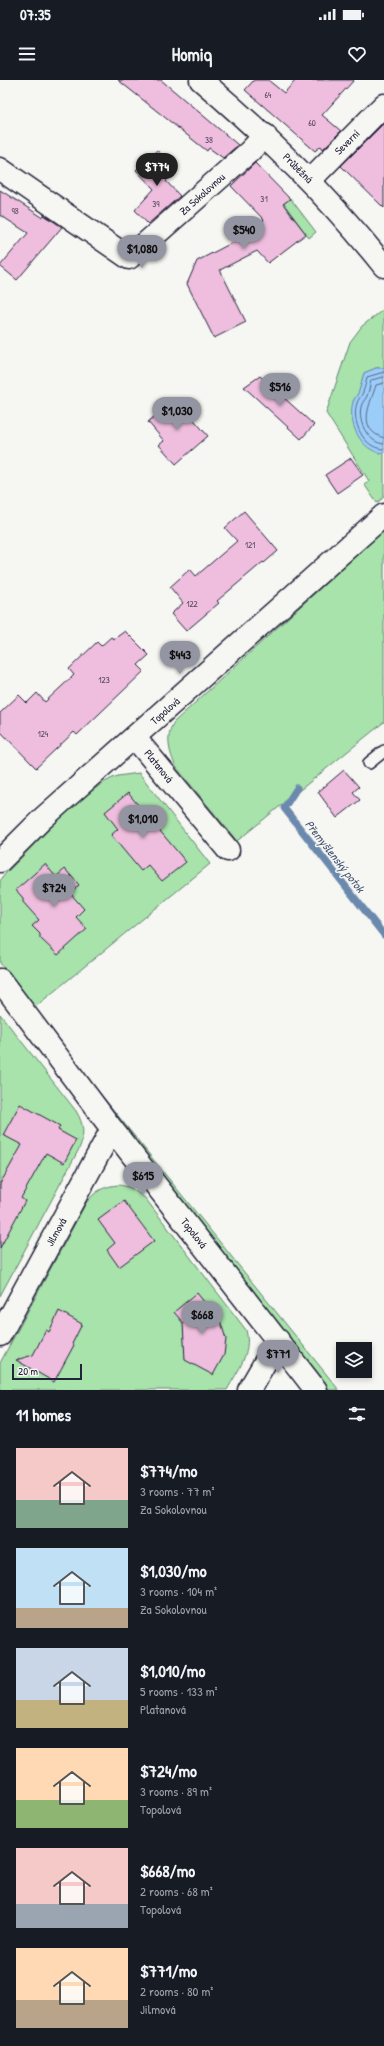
<!DOCTYPE html>
<meta charset="utf-8">
<style>
body{margin:0;font-family:"Patrick Hand",sans-serif;background:#20242c;color:#f1f3f6;height:100vh;display:flex;flex-direction:column;font-size:15px;white-space:nowrap}
*{box-sizing:border-box;margin:0}
p{font-size:13px;color:#9ea1a6}
.icon{flex:none;width:22px;height:22px;fill:none;stroke:currentColor;stroke-width:2;stroke-linecap:round;stroke-linejoin:round}
.map{position:relative;height:1310px;overflow:hidden}
.drawer{display:flex;flex-direction:column;background:#171b24;flex:1}
.drawer>*{flex:none}
.tools{position:absolute;left:336px;top:1262px;display:grid;gap:8px}
.tools a{display:grid;place-items:center;width:36px;height:36px;border-radius:0px;background:#171b24;box-shadow:0 2px 6px #0003;font-size:20px}
.scale{position:absolute;left:12px;bottom:10px;width:70px;box-sizing:border-box;padding-left:4px;border:2px solid #22223b;border-top:0;font-size:11px;line-height:14px;white-space:nowrap;color:#22223b;-webkit-text-stroke:3px #f6f6f2;paint-order:stroke}
.price{position:absolute;translate:-50% -34px;padding:0 9px;border-radius:14px;background:#9495a2;color:#111;font-size:13px;line-height:26px;filter:drop-shadow(0 1px 2px #0008)}
.price::after{content:'';position:absolute;left:50%;top:24px;width:12px;height:9px;margin-left:-6px;background:inherit;clip-path:polygon(0 0,100% 0,50% 100%)}
.price.active{background:#222;color:#fff}
ul{padding:0;list-style:none}
li{display:flex;align-items:center;gap:12px;height:100px;padding:0 16px}
li span{display:grid;place-items:center;flex:none;width:112px;height:80px;border-radius:0px;color:#555}
li>.icon{margin-inline-start:auto}
span .icon{width:48px;height:48px;fill:#fffc;stroke-width:1}
li b{font-size:17px}
h2{display:flex;justify-content:space-between;align-items:center;height:48px;padding:0 16px;font-size:17px}
.status{display:flex;justify-content:space-between;align-items:center;height:28px;padding:0 20px;background:#171b24;direction:ltr}
.status svg{height:11px;fill:currentColor}
header{display:flex;justify-content:space-between;align-items:center;height:52px;padding:0 16px;background:#171b24;font-size:18px;font-weight:700}
.map>svg:first-child{display:block}
.green{fill:#a7e3aa;stroke:#648272}
.water{fill:#9ccdf9;stroke:#6b89ad}
.lines{fill:none;stroke-linecap:round;stroke-linejoin:round}
.shore{stroke:#536687;stroke-width:1}
.stream{stroke:#6b89ad;stroke-width:7}
.building{fill:#efbede;stroke:#22223b}
.service-casing{stroke:#22223b;stroke-width:14}
.minor-casing{stroke:#22223b;stroke-width:25}
.tertiary-casing{stroke:#22223b;stroke-width:25}
.service{stroke:#f6f6f2;stroke-width:11}
.minor{stroke:#f6f6f2;stroke-width:22}
.tertiary{stroke:#f6f6f2;stroke-width:22}
.labels{text-anchor:middle;dominant-baseline:central;stroke-width:3;stroke-linejoin:round;paint-order:stroke}
.number-label{font-size:9px;fill:#554964}
.street-label{font-size:11px;fill:#22223b;stroke:#f6f6f2}
.water-label{font-size:12px;font-style:italic;fill:#475574;stroke:#f6f6f2}
</style>
<div class="status"><b>07:35</b><svg viewBox="0 0 49 12"><path d="M0 12V9h3v3zM5 12V6h3v6zM10 12V3h3v9zM15 12V0h3v12zM26 1h20v11H26zM47 4h2v5h-2z"/></svg></div>
<header><svg class="icon" aria-label="menu" viewBox="0 0 24 24"><path d="M4 6h16M4 12h16M4 18h16"/></svg>Homiq<svg class="icon" aria-label="heart" viewBox="0 0 24 24"><path d="M12 20l-8-8c-3-5 5-10 8-4 3-6 11-1 8 4z"/></svg></header>
<div class="map">
<svg width="384" height="1310" viewBox="0 0 384 1310">
<rect width="100%" height="100%" fill="#f6f6f2"/>
<filter id="ink" filterUnits="userSpaceOnUse"><feTurbulence type="fractalNoise" baseFrequency=".025" numOctaves="2"/><feDisplacementMap in="SourceGraphic" scale="8" xChannelSelector="R" yChannelSelector="G"/><feConvolveMatrix kernelMatrix="1 2 1 2 8 2 1 2 1" color-interpolation-filters="sRGB"/></filter>
<g filter="url(#ink)">
<path class="green" d="M290,118l26,34 -7,6 -25,-34z
M384,229v59h-8l-12,5 -5,19 -6,9 26,52h5v44l-7,6 -13,-19 5,-3 -43,-68 24,-71 12,-16z
M384,450v192l-147,119 -61,-74c-7,-15 -11,-31 -2,-45z
M139,693l71,91 -175,143 -35,-44v-82l5,-7c25,-24 82,-89 113,-98 7,-1 14,-2 21,-3z
M32,929l307,381h-18z
M0,934l76,97c8,13 9,24 3,38l-79,147z
M119,1105l10,2 16,11 101,132c6,23 -8,40 -19,60h-227v-27l86,-160c9,-12 18,-17 33,-18z"/>
<path class="water" d="M376,288h8v85c-23,0 -37,-31 -31,-51 1,-4 5,-7 6,-11 2,-5 3,-12 5,-18z"/>
<g class="lines">
<path class="shore" d="M384,292l-17,5c-1,5 -2,10 -4,15 -1,4 -5,7 -6,11 -6,18 6,46 27,46
M384,297l-13,3c-1,5 -2,11 -4,16 -1,3 -4,5 -5,8 -6,15 5,39 22,40
M384,303l-8,2c-5,18 -21,44 8,53"/>
<path class="stream" d="M297,708l-13,20 100,127"/>
</g>
<path class="building" d="M118,0h43l77,65 -15,13 -14,-10 -2,3z
M254,0h14l16,13 12,-13h58l-32,35 19,16 -18,18 -2,-3 -6,5 -70,-61z
M384,43v85l-43,-42z
M157,70l19,21 -10,10 14,15 -32,28 -13,-14 19,-21 -18,-19z
M255,83l35,36 -7,5 23,30 -38,29 -11,-12 -37,19 26,52 -32,16 -27,-54 10,-23 48,-25 19,-16 -33,-34z
M0,110l42,27 2,-2 18,12 -45,53 -17,-14 28,-33 -28,-18z
M260,296l54,49 -13,14 -57,-52z
M175,318l33,38 -32,28 -17,-19 5,-4 -16,-19z
M351,378l12,17 -26,18 -12,-18z
M244,431l34,40 -14,12 -1,-1 -46,39 2,2 -33,28 -15,-17 12,-11 -13,-16 20,-18 6,7 41,-35 -12,-13z
M125,551l24,24 -11,10 6,6 -67,64 -3,-3 -38,36 -36,-37v-18l19,-18 8,8 10,-10 8,9 29,-27 -5,-6 28,-27 4,4 10,-9 3,2z
M344,690l15,17 -6,5 7,8 -23,18 -19,-26z
M128,713l58,69 -24,19 -14,-16 -7,6 -30,-36 7,-6 -13,-17z
M45,784l11,13 9,-8 14,16 -9,8 14,16 -8,8 11,12 -29,26 -18,-17v-4l-8,-8 7,-6 -16,-18v-4l-7,-8z
M20,1024l40,22 -2,4 18,10 -12,23 -18,-10 -25,45 4,3 -25,47v-64l22,-39 -19,-10z
M124,1121l30,40 -35,26 -12,-17 8,-7 -17,-23z
M197,1213l24,30 5,16 -2,16 -11,20 -28,-15 -2,-37 -9,-11z
M59,1231l23,13 -10,20 2,1 -20,37 -38,-22 17,-5 13,-25 3,2z"/>
<g class="lines">
<defs>
<path id="service" d="M369,683l15,-12"/>
<path id="minor" d="M0,89l129,89 121,-107 15,-16
M310,100l74,-75
M135,658l93,112
M0,781l42,-42 342,-304
M0,900l112,149 204,261
M0,1255l112,-206
M249,1310l29,-50"/>
<path id="tertiary" d="M201,0c69,59 126,115 183,186"/>
</defs>
<use href="#service" class="service-casing"/>
<use href="#minor" class="minor-casing"/>
<use href="#tertiary" class="tertiary-casing"/>
<use href="#service" class="service"/>
<use href="#minor" class="minor"/>
<use href="#tertiary" class="tertiary"/>
</g>
</g>
<g class="labels">
<g class="number-label">
<text x="268" y="15">64</text>
<text x="312" y="43">60</text>
<text x="209" y="60">38</text>
<text x="264" y="119">31</text>
<text x="156" y="124">39</text>
<text x="15" y="131">98</text>
<text x="250" y="465">121</text>
<text x="192" y="524">122</text>
<text x="104" y="600">123</text>
<text x="43" y="654">124</text>
</g>
<g class="street-label">
<text transform="translate(347 62) rotate(-45)">Severní</text>
<text transform="translate(298 88) rotate(45)">Průběžná</text>
<text transform="translate(202 114) rotate(-42)">Za Sokolovnou</text>
<text transform="translate(165 631) rotate(-42)">Topolová</text>
<text transform="translate(159 686) rotate(51)">Platanová</text>
<text transform="translate(56 1152) rotate(-61)">Jilmová</text>
<text transform="translate(194 1153) rotate(52)">Topolová</text>
</g>
<g class="water-label">
<text transform="translate(335 776) rotate(52)">Přemyšlenský potok</text>
</g>
</g>
</svg>
<div class="tools">
<a><svg class="icon" aria-label="layers" viewBox="0 0 24 24"><path d="M12 4l9 5-9 5-9-5zM3 14l9 5 9-5"/></svg></a>
</div>
<div class="scale">20 m</div>
<b class="price active" style="left:157px;top:107px">$774</b>
<b class="price" style="left:244px;top:170px">$540</b>
<b class="price" style="left:142px;top:189px">$1,080</b>
<b class="price" style="left:280px;top:327px">$516</b>
<b class="price" style="left:177px;top:351px">$1,030</b>
<b class="price" style="left:180px;top:595px">$443</b>
<b class="price" style="left:143px;top:759px">$1,010</b>
<b class="price" style="left:54px;top:828px">$724</b>
<b class="price" style="left:143px;top:1116px">$615</b>
<b class="price" style="left:202px;top:1255px">$668</b>
<b class="price" style="left:278px;top:1294px">$771</b>
</div>
<section class="drawer">
<h2>11 homes<svg class="icon" aria-label="filters" viewBox="0 0 24 24"><path d="M4 7h16M4 17h16"/><circle cx="9" cy="7" r="2"/><circle cx="15" cy="17" r="2"/></svg></h2>
<ul>
<li><span style="background:linear-gradient(#f6c9c9 65%,#7fa58c 0)"><svg class="icon" aria-label="home" viewBox="0 0 24 24"><path d="M3 11l9-7 9 7M6 9v11h12V9"/></svg></span><div><b>$774/mo</b><p>3 rooms · 77 m²</p><p>Za Sokolovnou</p></div></li>
<li><span style="background:linear-gradient(#bfe0f5 75%,#b9a48a 0)"><svg class="icon" aria-label="home" viewBox="0 0 24 24"><path d="M3 11l9-7 9 7M6 9v11h12V9"/></svg></span><div><b>$1,030/mo</b><p>3 rooms · 104 m²</p><p>Za Sokolovnou</p></div></li>
<li><span style="background:linear-gradient(#c9d6e8 65%,#c2b280 0)"><svg class="icon" aria-label="home" viewBox="0 0 24 24"><path d="M3 11l9-7 9 7M6 9v11h12V9"/></svg></span><div><b>$1,010/mo</b><p>5 rooms · 133 m²</p><p>Platanová</p></div></li>
<li><span style="background:linear-gradient(#ffd9b3 65%,#8fb573 0)"><svg class="icon" aria-label="home" viewBox="0 0 24 24"><path d="M3 11l9-7 9 7M6 9v11h12V9"/></svg></span><div><b>$724/mo</b><p>3 rooms · 89 m²</p><p>Topolová</p></div></li>
<li><span style="background:linear-gradient(#f6c9c9 70%,#9aa5b1 0)"><svg class="icon" aria-label="home" viewBox="0 0 24 24"><path d="M3 11l9-7 9 7M6 9v11h12V9"/></svg></span><div><b>$668/mo</b><p>2 rooms · 68 m²</p><p>Topolová</p></div></li>
<li><span style="background:linear-gradient(#ffd9b3 65%,#b9a48a 0)"><svg class="icon" aria-label="home" viewBox="0 0 24 24"><path d="M3 11l9-7 9 7M6 9v11h12V9"/></svg></span><div><b>$771/mo</b><p>2 rooms · 80 m²</p><p>Jilmová</p></div></li>
</ul>
</section>
